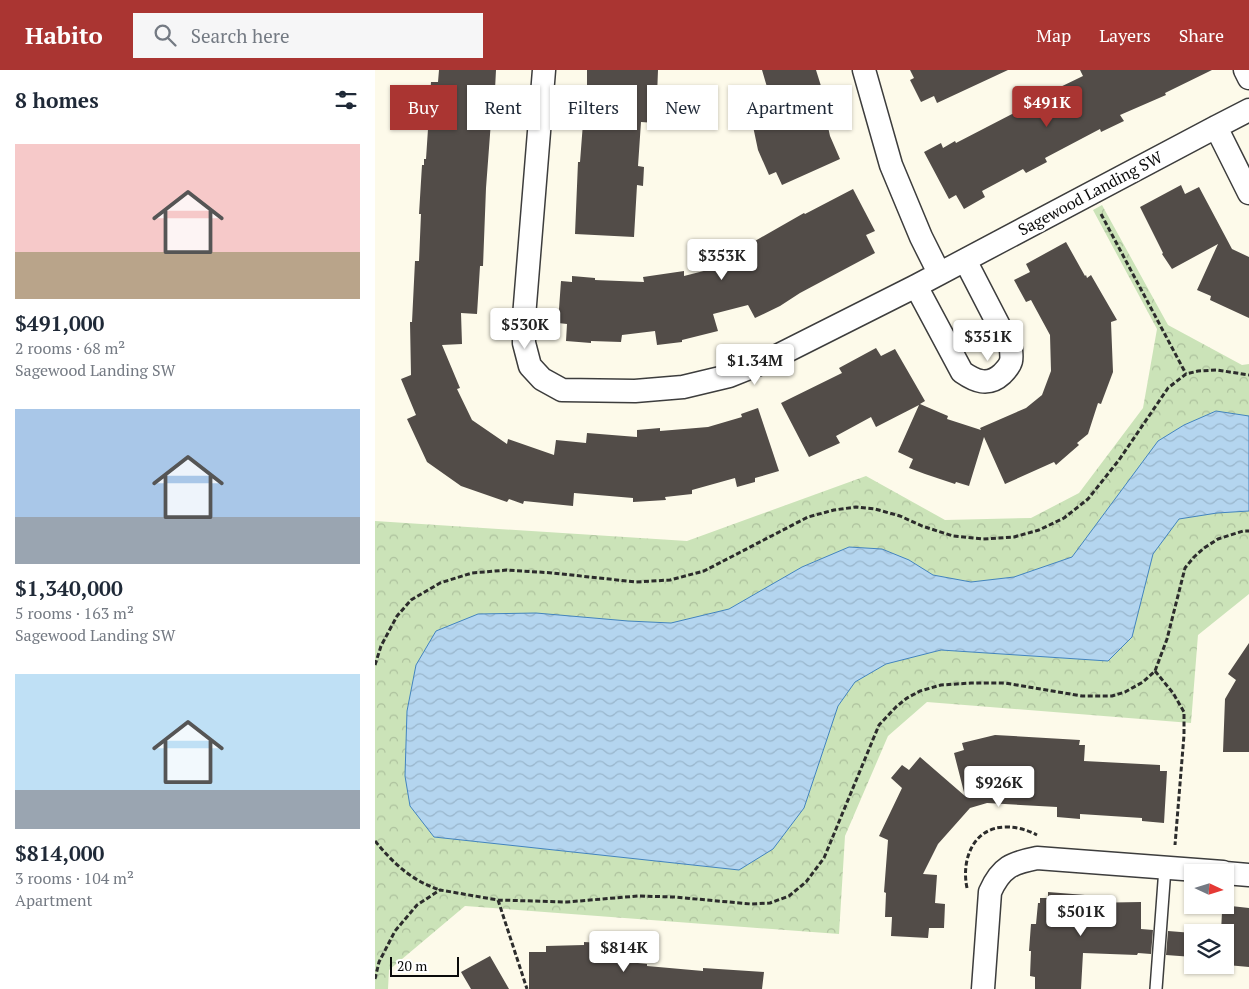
<!DOCTYPE html>
<meta charset="utf-8">
<style>
body{margin:0;font-family:"PT Serif",serif;background:#f6f6f7;color:#1f2937;height:100vh;display:flex;flex-direction:column;font-size:19px;white-space:nowrap}
*{box-sizing:border-box;margin:0}
p{font-size:16px;color:#747a83}
.icon{flex:none;width:28px;height:28px;fill:none;stroke:currentColor;stroke-width:2;stroke-linecap:round;stroke-linejoin:round}
.map{position:relative;flex:1;overflow:hidden}
.sheet{display:flex;flex-direction:column;background:#fff;width:375px}
.sheet>*{flex:none}
.hud{position:absolute;left:15px;top:15px;width:475px;height:45px;display:flex;gap:10px}
.needle{width:32px;rotate:94deg}
.tools{position:absolute;left:809px;top:794px;display:grid;gap:10px}
.tools a{display:grid;place-items:center;width:50px;height:50px;border-radius:0px;background:#fff;box-shadow:0 1px 4px #0004;font-size:25px}
.scale{position:absolute;left:15px;bottom:12px;width:69px;box-sizing:border-box;padding-left:5px;border:2px solid #0a0a0a;border-top:0;font-size:14px;line-height:18px;white-space:nowrap;color:#0a0a0a;-webkit-text-stroke:4px #fff;paint-order:stroke}
.price{position:absolute;translate:-50% -42px;padding:0 11px;border-radius:5px;background:#fff;color:#222;font-size:16px;line-height:32px;filter:drop-shadow(0 1px 2px #0008)}
.price::after{content:'';position:absolute;left:50%;top:30px;width:15px;height:11px;margin-left:-8px;background:inherit;clip-path:polygon(0 0,100% 0,50% 100%)}
.price.selected{background:#aa3532;color:#fff}
ul{padding:0;list-style:none}
li{display:grid;align-content:center;gap:10px;height:265px;padding:0 15px}
li span{display:grid;place-items:center;height:155px;border-radius:0px;color:#555}
li>.icon{margin-inline-start:auto}
span .icon{width:90px;height:90px;fill:#fffc;stroke-width:1}
li b{font-size:21px}
h2{display:flex;justify-content:space-between;align-items:center;height:60px;padding:0 15px;font-size:21px}
.pill{padding:0 18px;border-radius:0px;background:#fff;box-shadow:0 1px 4px #0004;font-size:18px;line-height:45px}
.pill.selected{background:#aa3532;color:#fff}
header{display:flex;align-items:center;gap:30px;box-sizing:border-box;height:70px;padding:0 25px;background:#aa3532;color:#fff}
header strong{font-size:24px}
nav{display:flex;gap:28px;margin-inline-start:auto;font-size:18px}
.search{width:350px;height:45px;background:#f6f6f7;display:flex;align-items:center;gap:12px;box-sizing:border-box;padding:0 18px;border-radius:0px;color:#747a83;font-size:19px}
main{display:flex;flex:1;min-height:0}
.map>svg:first-child{display:block}
.park{fill:url(#park-crowns)}
.water{fill:url(#water-waves);stroke:#4384be}
.building{fill:#524c48}
.lines{fill:none;stroke-linecap:round;stroke-linejoin:round}
.lane-casing{stroke:#3d3d3d;stroke-width:14}
.street-casing{stroke:#3d3d3d;stroke-width:25}
.path{stroke:#2c2c2c;stroke-width:3;stroke-dasharray:5 2.5;stroke-linecap:butt}
.lane{stroke:#fff;stroke-width:11}
.street{stroke:#fff;stroke-width:22}
.labels{text-anchor:middle;dominant-baseline:central;stroke-width:5;stroke-linejoin:round;paint-order:stroke}
.street-label{font-size:16px;fill:#0a0a0a;stroke:#fff}
</style>
<header>
<strong>Habito</strong>
<div class="search"><svg class="icon" aria-label="search" viewBox="0 0 24 24"><circle cx="10" cy="10" r="6"/><path d="M15 15l6 6"/></svg>Search here</div>
<nav><a>Map</a><a>Layers</a><a>Share</a></nav>
</header>
<main>
<section class="sheet">
<h2>8 homes<svg class="icon" aria-label="filters" viewBox="0 0 24 24"><path d="M4 7h16M4 17h16"/><circle cx="9" cy="7" r="2"/><circle cx="15" cy="17" r="2"/></svg></h2>
<ul>
<li><span style="background:linear-gradient(#f6c9c9 70%,#b9a48a 0)"><svg class="icon" aria-label="home" viewBox="0 0 24 24"><path d="M3 11l9-7 9 7M6 9v11h12V9"/></svg></span><div><b>$491,000</b><p>2 rooms · 68 m²</p><p>Sagewood Landing SW</p></div></li>
<li><span style="background:linear-gradient(#a9c7e8 70%,#9aa5b1 0)"><svg class="icon" aria-label="home" viewBox="0 0 24 24"><path d="M3 11l9-7 9 7M6 9v11h12V9"/></svg></span><div><b>$1,340,000</b><p>5 rooms · 163 m²</p><p>Sagewood Landing SW</p></div></li>
<li><span style="background:linear-gradient(#bfe0f5 75%,#9aa5b1 0)"><svg class="icon" aria-label="home" viewBox="0 0 24 24"><path d="M3 11l9-7 9 7M6 9v11h12V9"/></svg></span><div><b>$814,000</b><p>3 rooms · 104 m²</p><p>Apartment</p></div></li>
</ul>
</section>
<div class="map">
<svg width="874" height="919" viewBox="0 0 874 919">
<defs>
<pattern id="park-crowns" width="20" height="18" patternUnits="userSpaceOnUse" patternTransform="scale(1.25)"><rect width="20" height="18" fill="#cbe3b8"/><path d="M2 6a3 3 0 1 1 6 0M12 15a3 3 0 1 1 6 0" fill="none" stroke="#adc19d"/></pattern>
<pattern id="water-waves" width="16" height="10" patternUnits="userSpaceOnUse" patternTransform="scale(1.25)"><rect width="16" height="10" fill="#b4d5ef"/><path d="M0 5q4-4 8 0t8 0" fill="none" stroke="#99b6cc"/></pattern>
</defs>
<rect width="100%" height="100%" fill="#fdfaea"/>
<path class="park" d="M727,135l66,120 74,40 7,-1v230l-51,41 -7,88 -264,-21 -39,34 -43,100 -6,98 -374,-28 -76,64 -1,19h-13v-468l312,20 179,-65 79,44 86,-2 48,-25 64,-85 14,-79 -64,-119z"/>
<path class="water" d="M841,341l33,5v95l-32,2 -38,6 -26,35 -21,83 -24,24 -167,-11 -55,14 -31,18 -17,24 -34,102 -31,41 -34,21 -305,-33 -24,-31 -5,-30 2,-65 9,-46 20,-34 42,-17 58,-1 92,8 43,2 58,-14 73,-42 47,-20 33,2 27,11 24,15 38,7 43,-5 58,-20 86,-116 26,-16z"/>
<path class="building" d="M64,0h57l-2,39 -2,-1 -6,80 -3,78h-3l-3,48 -16,-1 1,31 -20,1 18,43 -3,1 15,31 35,24 1,-5 46,16 2,-15 30,3 1,-10 50,4v-7l23,-2v3l48,-4 34,-10 -1,-3 17,-6 21,63 -24,7v4l-18,5 -2,-9 -43,12v4l-27,3 1,3 -33,2v-4l-59,-5 -1,13 -49,-5 -1,3 -14,-5 -2,3 -46,-16 -34,-24 -20,-43 9,-4 -15,-36 10,-4 -1,-53h2l3,-61h4l2,-47h-2l3,-49h2v-6h2l3,-45 -6,-1 1,-17h6l1,-14h7z
M212,0h71l-2,53 -15,-1 -3,44 6,1 -1,19 -6,-1 -3,52 -59,-3 3,-72h2l4,-52h-3l1,-23h5z
M387,0h54l5,16h-2l11,50 10,23 -58,26 -6,-13 -7,3 -11,-25 -8,-38 9,-2v-3l13,-3z
M535,0h98l-71,33 -3,-7 -13,6 -11,-22 4,-2z
M705,0h132l-47,23 1,2 -46,20 4,6 -23,11 -1,-3 -55,29 2,4 -21,11 -3,-4 -41,22 3,6 -21,12 -8,-14 -7,4 -25,-47 17,-9 2,5 12,-7 1,2 58,-30 1,3 40,-20 -3,-5 31,-15z
M806,115l4,9 14,-7 33,62 17,8v61l-39,-18 1,-4 -14,-6 21,-46 -46,25 -10,-15 1,-1 -23,-46z
M478,119l22,42 -9,4 9,18 -75,40 -20,13 -25,12 -7,-13 -35,9 5,17 -36,9v2l-25,3 -2,-14 -33,4 -1,7 -30,-1v2l-25,-2 1,-17 -9,-1 3,-42 11,1v-6l23,2v2l49,2 -1,-5 41,-6v5l47,-12 -4,-8 21,-11 56,-32 1,1z
M691,172l19,34 1,-1 1,3 4,-3 26,45 -6,2 2,50 -12,32 -3,-1 -10,31 -11,9 2,2 -23,20 -2,-3 -49,22 -21,-47 -15,49 -13,-4 -1,2 -30,-10 -16,-6 4,-9 -15,-7 21,-47 -43,22 -5,-10 -35,19 4,7 -31,14 -28,-54 61,-30 -3,-5 37,-20 5,8 14,-7 30,52 -5,3 28,12 -1,3 34,11 -1,-2 46,-20 16,-13 9,-24 -1,-36 -19,-35 -5,2 -12,-22 16,-8 -4,-8z
M874,573v109h-26l2,-53 11,-19 -8,-6z
M620,665l85,5 -1,5h6l-1,16 76,4v6h7l-3,52 -22,-2v-3l-62,-4v5l-23,-2v-10l-70,-4 -17,5 -32,36 -15,30 14,1 -2,28 10,1 -1,24h-15l-1,10 -37,-2 1,-19h-7l1,-24 -2,-1 4,-52 -9,-4 23,-48 -11,-10 11,-13 7,5 11,-13 45,39 -11,-43 10,-3 -2,-7z
M673,822l37,3 -1,8 57,-1v27l12,1 -2,24 -13,-1 -1,2 -54,-2 -2,36h-46v-12l-5,-1 1,-25h-2l2,-27h5l2,-21h2v-5h8z
M856,836l18,2v59l-22,-2v-5h-2v-28h-4l1,-20 8,1z
M793,861l25,2v24l-27,-2z
M209,872l18,1v3l9,1 -1,13 37,4v2l56,5v-3l61,4 -2,17h-233v-37h17v-6l38,-1z
M115,886l19,33h-38l-10,-17z"/>
<g class="lines">
<defs>
<path id="lane" d="M781,919l9,-121"/>
<path id="street" d="M169,0l-20,247v26l6,23 12,13 20,11 73,1 48,-4 46,-11 38,-15 149,-75 300,-159 33,-17
M489,0l27,95 30,72 18,36
M870,0l4,8
M841,57l33,66
M541,216l46,86c13,9 26,15 40,2 3,-3 8,-9 9,-13 1,-4 0,-9 0,-12l-46,-89
M850,803l24,2
M608,919l7,-97c11,-25 22,-29 47,-34l186,14"/>
</defs>
<use href="#lane" class="lane-casing"/>
<use href="#street" class="street-casing"/>
<path class="path" d="M726,144l85,160
M0,595l6,-19 16,-30 14,-16 29,-17 32,-10 35,-3 46,3 83,9 34,-2 34,-9 104,-54 26,-7 22,-3 19,2 25,7 22,10 31,10 30,3 31,-2 25,-7 25,-12 24,-19 31,-39 49,-72 18,-14 12,-3 19,-1 32,5
M780,601l18,22 11,19v23l-9,110
M0,771c18,22 37,40 65,49
M592,818c-6,-28 6,-61 39,-61 12,0 21,3 31,8
M123,830l29,89
M0,909l4,-17 16,-31 22,-26 23,-15 58,10 69,2 71,-6 36,1 77,7 19,-1 19,-7 17,-14 18,-24 55,-133 17,-18 11,-9 13,-7 21,-6 30,-2h34l77,13h30l13,-4 18,-10 12,-11 12,-32 18,-71 9,-11 10,-9 14,-9 25,-8h6"/>
<use href="#lane" class="lane"/>
<use href="#street" class="street"/>
</g>
<g class="labels">
<g class="street-label">
<text transform="translate(715 123) rotate(-28)">Sagewood Landing SW</text>
</g>
</g>
</svg>
<div class="tools">
<a><svg class="needle" viewBox="-14 -14 28 28"><path d="M0-13l5 13h-10z" fill="#e53935"/><path d="M0 13l5-13h-10z" fill="#747a83"/></svg></a>
<a><svg class="icon" aria-label="layers" viewBox="0 0 24 24"><path d="M12 4l9 5-9 5-9-5zM3 14l9 5 9-5"/></svg></a>
</div>
<div class="scale">20 m</div>
<b class="price selected" style="left:672px;top:58px">$491K</b>
<b class="price" style="left:347px;top:211px">$353K</b>
<b class="price" style="left:150px;top:280px">$530K</b>
<b class="price" style="left:613px;top:292px">$351K</b>
<b class="price" style="left:380px;top:316px">$1.34M</b>
<b class="price" style="left:624px;top:738px">$926K</b>
<b class="price" style="left:706px;top:867px">$501K</b>
<b class="price" style="left:249px;top:903px">$814K</b>
<div class="hud">
<a class="pill selected">Buy</a>
<a class="pill">Rent</a>
<a class="pill">Filters</a>
<a class="pill">New</a>
<a class="pill">Apartment</a>
</div>
</div>
</main>
